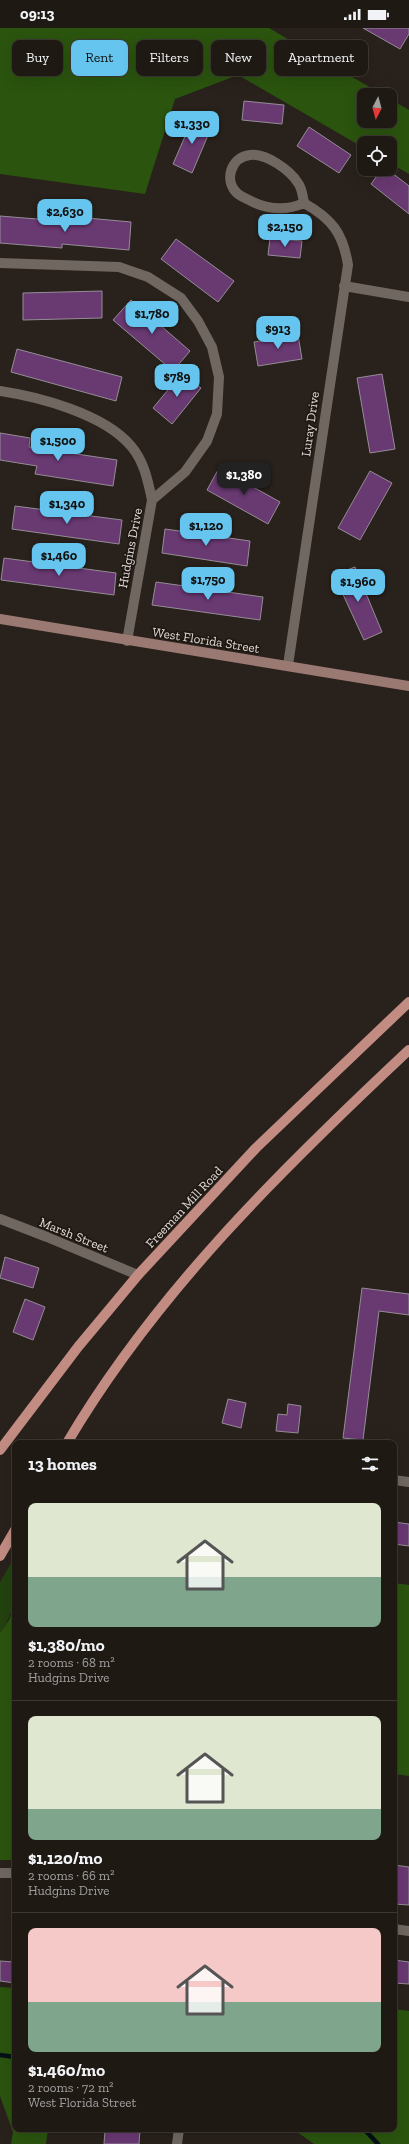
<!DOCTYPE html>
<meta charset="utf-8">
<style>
body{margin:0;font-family:"Zilla Slab",serif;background:#27221d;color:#f1f3f6;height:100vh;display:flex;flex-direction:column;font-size:15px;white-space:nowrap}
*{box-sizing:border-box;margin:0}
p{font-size:13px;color:#a1a0a0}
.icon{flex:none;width:22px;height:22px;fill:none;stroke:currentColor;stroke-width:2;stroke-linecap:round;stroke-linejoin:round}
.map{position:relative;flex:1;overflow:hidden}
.panel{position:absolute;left:12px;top:1412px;width:385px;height:692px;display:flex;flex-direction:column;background:#1f1914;border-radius:8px;box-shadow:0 4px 16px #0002,0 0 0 1px #3c3834}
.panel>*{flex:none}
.top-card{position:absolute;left:12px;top:12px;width:385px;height:36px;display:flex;gap:8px}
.needle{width:26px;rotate:186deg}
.controls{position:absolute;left:357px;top:60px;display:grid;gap:8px}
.controls a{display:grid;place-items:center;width:40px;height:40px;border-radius:8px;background:#1f1914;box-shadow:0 4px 16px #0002,0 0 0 1px #3c3834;font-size:20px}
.price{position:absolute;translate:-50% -34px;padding:0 9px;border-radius:8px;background:#65c5ee;color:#111;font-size:13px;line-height:26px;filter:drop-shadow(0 1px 2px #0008)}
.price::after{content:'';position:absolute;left:50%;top:24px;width:12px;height:9px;margin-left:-6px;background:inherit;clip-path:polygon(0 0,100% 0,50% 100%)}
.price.on{background:#222;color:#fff}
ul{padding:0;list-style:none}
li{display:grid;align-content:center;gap:8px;height:212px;padding:0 16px}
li+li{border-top:1px solid #3c3834}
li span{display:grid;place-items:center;height:124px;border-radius:8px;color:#555}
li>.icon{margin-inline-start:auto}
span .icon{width:72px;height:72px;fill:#fffc;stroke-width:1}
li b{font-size:17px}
h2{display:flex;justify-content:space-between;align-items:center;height:48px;padding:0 16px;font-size:17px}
.pill{padding:0 14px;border-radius:8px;background:#1f1914;box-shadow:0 4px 16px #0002,0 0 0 1px #3c3834;font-size:14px;line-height:36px}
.pill.on{background:#65c5ee;color:#111}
.status{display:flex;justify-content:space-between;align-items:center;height:28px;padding:0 20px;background:#1f1914;direction:ltr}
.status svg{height:11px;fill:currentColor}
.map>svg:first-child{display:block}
.green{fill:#234210}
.forest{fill:#2b540f}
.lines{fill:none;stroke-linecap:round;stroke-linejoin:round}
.stream{stroke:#041015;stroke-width:4.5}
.building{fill:#693972;stroke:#958d96}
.minor{stroke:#706761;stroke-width:10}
.secondary{stroke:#997972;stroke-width:10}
.primary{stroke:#c28c83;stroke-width:10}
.labels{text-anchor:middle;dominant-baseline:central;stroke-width:3.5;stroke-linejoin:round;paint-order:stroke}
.street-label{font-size:13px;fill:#e0dad7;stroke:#1f1712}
</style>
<div class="status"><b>09:13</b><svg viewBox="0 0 49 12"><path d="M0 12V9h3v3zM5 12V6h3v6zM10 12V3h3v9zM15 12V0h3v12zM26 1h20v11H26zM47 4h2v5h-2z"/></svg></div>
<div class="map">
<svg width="409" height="2116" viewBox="0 0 409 2116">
<rect width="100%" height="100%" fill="#29211b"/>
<path class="green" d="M15,1528c0,32 5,48 -15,77v-51z"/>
<path class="forest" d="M0,0h269l114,67h-19v26h26v-22l19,11v64l-19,-11v-20h-26v5l-126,-73 -63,24 -30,95 -145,-20z
M394,1555l15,2v191l-15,-2z
M15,1577v255h-15v-227l9,-13z
M0,1959l15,1v141h33l-2,15h-35l2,-12 -13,-36z
M394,1981l15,2v133h-95l-21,-15h101z"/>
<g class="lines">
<path class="stream" d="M0,2027l15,2
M364,2101l14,15"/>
</g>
<path class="building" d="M363,0h46v6l-9,15z
M244,73l40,4 -2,19 -40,-4z
M193,90l19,8 -20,47 -19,-9z
M309,99l42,28 -12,18 -42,-27z
M382,141h5l22,17v28l-38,-30z
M0,188l86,7 1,-5 44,4 -2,28 -67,-6v4l-62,-5z
M270,210l32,3 -2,17 -32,-3z
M176,211l58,42 -16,21 -57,-43z
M102,263v27l-79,2v-27z
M131,272l59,51 -17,20 -60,-51z
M298,307l4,24 -44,7 -4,-24z
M17,321l105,28 -6,24 -105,-29z
M182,345l19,15 -29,36 -19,-16z
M382,346l13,75 -25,4 -13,-75z
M0,405l30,5 -1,9 88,13 -4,26 -78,-12 2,-8 -37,-6z
M219,440l61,34 -12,22 -61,-34z
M370,443l22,12 -32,57 -22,-12z
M15,478l107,14 -3,24 -107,-15z
M165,501l85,12 -3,25 -85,-13z
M4,530l112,15 -2,22 -113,-15z
M355,539l27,65 -18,8 -30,-65z
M156,554l107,15 -3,23 -108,-15z
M5,1229l34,11 -6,20 -33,-10z
M362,1260l47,6v21l-30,-4 -16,129 -20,-2z
M25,1271l20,8 -12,33 -20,-8z
M228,1371l18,4 -5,25 -19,-5z
M288,1376l13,2 -3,27 -22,-2 2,-17 9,1z
M394,1494l15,2v22l-15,-2z
M394,1837l15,2v38l-15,-1z
M394,1932l15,2v22l-15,-1z
M0,1933l15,1v21l-15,-2z
M119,2101l21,1 -1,14h-35l1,-14 14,1z"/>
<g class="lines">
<path class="minor" d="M0,235l119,4 29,10 33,21 17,23 14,26 7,30 -2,37 -10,27 -22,31 -33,28 -25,141
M344,258l65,11
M0,363c40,6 104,23 131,55 13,15 17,35 21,54
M288,637l60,-400c-5,-32 -16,-46 -44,-62 -1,-6 -2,-15 -6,-20 -8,-13 -32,-30 -48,-28 -19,2 -27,26 -12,39 4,3 9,5 13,7 18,9 35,10 53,2
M0,1191l47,18 91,38
M394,1452l15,2
M0,1845h15
M394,1901l15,2
M177,2116l2,-15"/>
<path class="secondary" d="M0,591l409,67"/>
<path class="primary" d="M67,1415c89,-151 215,-274 342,-393
M0,1422l78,-103 60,-72 118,-127 153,-146
M0,1528l15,-26"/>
</g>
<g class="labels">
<g class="street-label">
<text transform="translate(310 396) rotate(-82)">Luray Drive</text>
<text transform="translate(130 520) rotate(-79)">Hudgins Drive</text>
<text transform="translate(206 612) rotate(9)">West Florida Street</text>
<text transform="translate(184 1179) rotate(-47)">Freeman Mill Road</text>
<text transform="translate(74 1207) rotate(22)">Marsh Street</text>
</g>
</g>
</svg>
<div class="controls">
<a><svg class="needle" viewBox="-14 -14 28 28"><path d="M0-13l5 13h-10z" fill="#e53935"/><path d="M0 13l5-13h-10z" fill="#a1a0a0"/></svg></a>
<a><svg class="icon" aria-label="locate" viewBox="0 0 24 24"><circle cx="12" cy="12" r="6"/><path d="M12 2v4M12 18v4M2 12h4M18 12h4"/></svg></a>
</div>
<b class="price" style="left:192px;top:117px">$1,330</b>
<b class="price" style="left:65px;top:205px">$2,630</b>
<b class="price" style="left:285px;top:220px">$2,150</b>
<b class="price" style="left:152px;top:307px">$1,780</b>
<b class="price" style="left:278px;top:322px">$913</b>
<b class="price" style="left:177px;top:370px">$789</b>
<b class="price" style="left:58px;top:434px">$1,500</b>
<b class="price on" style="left:244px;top:468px">$1,380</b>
<b class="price" style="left:67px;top:497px">$1,340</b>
<b class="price" style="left:206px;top:519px">$1,120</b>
<b class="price" style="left:59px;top:549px">$1,460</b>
<b class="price" style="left:208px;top:573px">$1,750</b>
<b class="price" style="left:358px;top:575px">$1,960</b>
<div class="top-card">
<a class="pill">Buy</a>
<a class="pill on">Rent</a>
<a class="pill">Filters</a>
<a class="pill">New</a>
<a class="pill">Apartment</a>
</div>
<section class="panel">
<h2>13 homes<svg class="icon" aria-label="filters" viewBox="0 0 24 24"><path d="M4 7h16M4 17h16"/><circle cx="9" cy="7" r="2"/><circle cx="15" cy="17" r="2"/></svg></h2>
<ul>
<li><span style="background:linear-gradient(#dfe7d0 60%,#7fa58c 0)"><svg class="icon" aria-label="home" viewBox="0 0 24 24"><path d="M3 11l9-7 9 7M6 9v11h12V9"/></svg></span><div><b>$1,380/mo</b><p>2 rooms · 68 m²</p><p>Hudgins Drive</p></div></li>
<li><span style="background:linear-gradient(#dfe7d0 75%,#7fa58c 0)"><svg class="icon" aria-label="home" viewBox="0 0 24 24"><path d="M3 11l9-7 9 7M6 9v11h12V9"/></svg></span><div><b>$1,120/mo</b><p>2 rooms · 66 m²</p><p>Hudgins Drive</p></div></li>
<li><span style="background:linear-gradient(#f6c9c9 60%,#7fa58c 0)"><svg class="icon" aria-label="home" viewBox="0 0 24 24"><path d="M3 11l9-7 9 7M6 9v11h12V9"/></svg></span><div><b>$1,460/mo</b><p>2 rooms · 72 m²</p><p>West Florida Street</p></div></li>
</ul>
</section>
</div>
